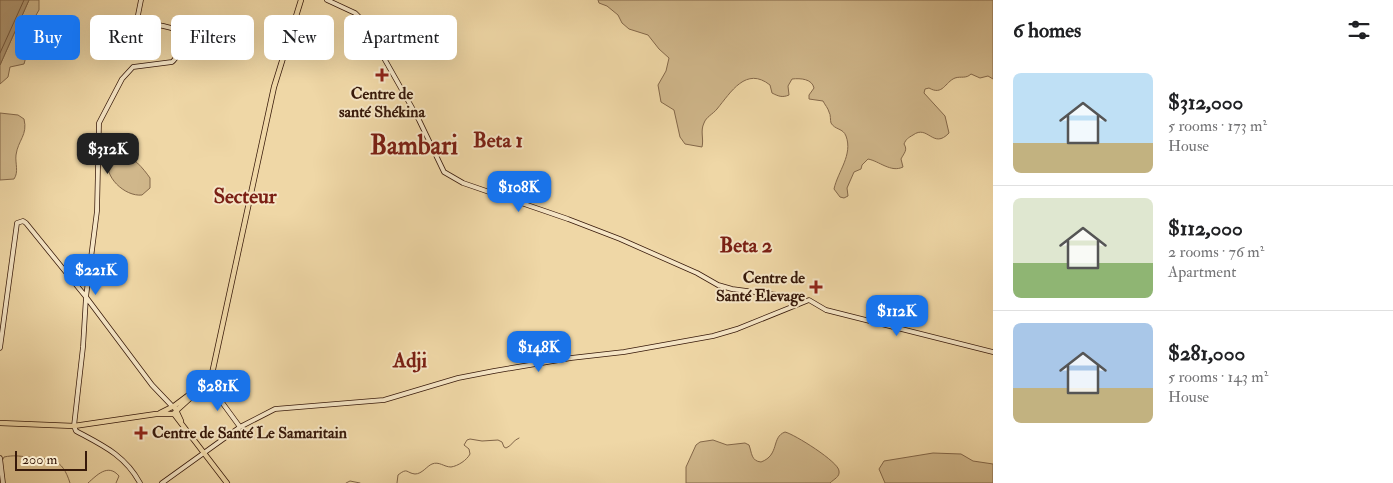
<!DOCTYPE html>
<meta charset="utf-8">
<style>
body{margin:0;font-family:"IM FELL Double Pica",serif;background:#f2f2f2;color:#202124;height:100vh;display:flex;flex-direction:column;font-size:19px;white-space:nowrap}
*{box-sizing:border-box;margin:0}
p{font-size:16px;color:#757577}
.icon{flex:none;width:28px;height:28px;fill:none;stroke:currentColor;stroke-width:2;stroke-linecap:round;stroke-linejoin:round}
.map{position:relative;flex:1;overflow:hidden}
.panel{display:flex;flex-direction:column;background:#fff;width:400px}
.panel>*{flex:none}
.banner{position:absolute;left:15px;top:15px;width:475px;height:45px;display:flex;gap:10px}
.scale{position:absolute;left:15px;bottom:12px;width:72px;box-sizing:border-box;padding-left:5px;border:2px solid #37190a;border-top:0;font-size:14px;line-height:18px;white-space:nowrap;color:#37190a;-webkit-text-stroke:4px #f5e5c5;paint-order:stroke}
.price{position:absolute;translate:-50% -42px;padding:0 11px;border-radius:10px;background:#1a73e8;color:#fff;font-size:16px;line-height:32px;filter:drop-shadow(0 1px 2px #0008)}
.price::after{content:'';position:absolute;left:50%;top:30px;width:15px;height:11px;margin-left:-8px;background:inherit;clip-path:polygon(0 0,100% 0,50% 100%)}
.price.selected{background:#222;color:#fff}
ul{padding:0;list-style:none}
li{display:flex;align-items:center;gap:15px;height:125px;padding:0 20px}
li+li{border-top:1px solid #e0e0e0}
li span{display:grid;place-items:center;flex:none;width:140px;height:100px;border-radius:8px;color:#555}
li>.icon{margin-inline-start:auto}
span .icon{width:60px;height:60px;fill:#fffc;stroke-width:1}
li b{font-size:21px}
h2{display:flex;justify-content:space-between;align-items:center;height:60px;padding:0 20px;font-size:21px}
.chip{padding:0 18px;border-radius:8px;background:#fff;box-shadow:0 5px 20px #0002;font-size:18px;line-height:45px}
.chip.selected{background:#1a73e8;color:#fff}
main{display:flex;flex:1;min-height:0}
.map>svg:first-child{display:block}
.green{fill:#d0b78b;stroke:#84684a}
.water{fill:#b09671;stroke:#806448}
.lines{fill:none;stroke-linecap:round;stroke-linejoin:round}
.shore{stroke:#74583e;stroke-width:1}
.stream{stroke:#806448;stroke-width:1}
.secondary-casing{stroke:#37190a;stroke-width:5.5}
.primary-casing{stroke:#37190a;stroke-width:6}
.secondary{stroke:#f5e5c5;stroke-width:4}
.primary{stroke:#efd7a6;stroke-width:4.5}
.poi-dot{fill:#8f2418;stroke:#f5e5c5;stroke-width:2}
.labels{text-anchor:middle;dominant-baseline:central;stroke-width:4;stroke-linejoin:round;paint-order:stroke}
.poi-label{font-size:16px;font-weight:bold;fill:#37190a;stroke:#f5e5c5}
.district-label{font-size:21px;font-weight:bold;fill:#7a1f14;stroke:#f5e5c5}
.town-label{font-size:26px;font-weight:bold;fill:#7a1f14;stroke:#f5e5c5}
</style>
<main>
<div class="map">
<svg width="993" height="483" viewBox="0 0 993 483">
<rect width="100%" height="100%" fill="#efd7a6"/>
<filter id="stains"><feTurbulence type="fractalNoise" baseFrequency=".004" numOctaves="4"/><feColorMatrix values="0 0 0 0 .2 0 0 0 0 .09 0 0 0 0 .02 0 0 0 .5 -.17"/></filter>
<radialGradient id="worn" r=".72"><stop offset=".6" stop-color="#630" stop-opacity="0"/><stop offset="1" stop-color="#630" stop-opacity=".3"/></radialGradient>
<path class="green" d="M29,0h10v10l-7,12v13l-8,29 -14,3 -2,10 -8,7v-19z
M598,0h395v79l-5,-3 -8,2 -9,-4c-5,5 -10,2 -16,4 -10,4 -12,18 -26,10l-4,1 -1,4 21,23 4,17c-16,17 -21,-9 -36,2 -5,3 -7,4 -9,9 4,6 0,9 -3,15l2,8c-12,6 -24,-6 -35,-8l-6,6 -1,4 -7,3 -7,16 1,8 -4,2 -4,-1 -6,-8c4,-18 19,-34 12,-53 -3,-8 -11,-6 -15,-13 -1,-3 0,-8 -2,-11 -1,-4 -4,-7 -6,-11l-14,-2v-4l5,-7c-2,-9 -13,-10 -22,-9l-4,7 1,9c-7,3 -11,1 -17,-2l-2,-8c-24,-19 -39,7 -53,24 -4,5 -11,8 -13,14 -4,8 0,16 -2,24l-17,-3 -5,-7 -6,-27 -13,-8 -3,-17 8,-14 3,-13 -10,-9 -11,-14 -19,-6 -7,-6 -4,-8 -11,-9 -8,-3z
M0,113l18,2 6,4c4,16 -6,21 -8,36 -1,8 3,17 -2,24l-14,1z
M120,153c13,3 23,15 30,25v10l-8,7c-17,2 -40,-19 -33,-37z
M785,432c9,2 54,30 54,39 1,6 -5,8 -9,12h-144v-16l10,-22 4,-3 13,-2 14,5 18,-2 4,2c3,8 2,16 12,17 19,-7 10,-25 24,-30z
M933,453l28,1 12,7 20,3v19h-108l-6,-14 5,-8z"/>
<path class="water" d="M0,0h29l-29,65z"/>
<g class="lines">
<path class="shore" d="M0,53l24,-53"/>
<path class="stream" d="M2,461l2,-4c10,-2 14,-1 24,0 23,2 34,0 42,26
M88,483c9,-8 20,-20 31,-7l-3,7
M346,483l4,-2 10,2
M397,483l1,-8c10,-8 8,-2 17,-1 7,0 12,-8 17,-10 7,-3 12,3 19,3 7,-1 16,-7 19,-13l-1,-5 -5,-4 3,-5 3,-1 12,2 16,-1 4,2 2,5 2,1c6,-2 7,-8 13,-10"/>
<defs>
<path id="secondary" d="M327,0l28,13 8,8 56,99 25,52 19,11 105,36 52,20 77,34 21,12 14,4 46,6 24,7
M0,348l17,-125 6,-2 3,2 60,74 66,88 20,21
M210,386l30,41
M0,458l3,25
M140,483c-15,-28 -38,-38 -64,-52l-2,-5 9,-79 3,-50 11,-86 2,-88 23,-44 11,-12 39,-5c4,-3 6,-8 9,-13 14,-25 -27,-22 -41,-28l-2,-6 3,-15
M162,483l78,-56 35,-18 109,-9 74,-22 36,-7 77,-13 53,-6 89,-16 24,-7 72,-29 17,10 167,42"/>
<path id="primary" d="M207,383l3,1v3l-4,-1z
M210,383l64,-296 27,-87
M174,406l20,-15 13,-4
M177,410l21,-19
M160,413l14,-7 7,15
M174,414l53,69
M0,423l74,3 82,-12h17l4,-3"/>
</defs>
<use href="#secondary" class="secondary-casing"/>
<use href="#primary" class="primary-casing"/>
<use href="#secondary" class="secondary"/>
<use href="#primary" class="primary"/>
</g>
<g class="poi-dot">
<path d="M379.5 67.5h5v5h5v5h-5v5h-5v-5h-5v-5h5z"/>
<path d="M813.5 279.5h5v5h5v5h-5v5h-5v-5h-5v-5h5z"/>
<path d="M138.5 425.5h5v5h5v5h-5v5h-5v-5h-5v-5h5z"/>
</g>
<g class="labels">
<g class="poi-label">
<text x="382" y="94">Centre de<tspan x="382" dy="18">santé Shékina</tspan></text>
<text x="805" y="278" text-anchor="end">Centre de<tspan x="805" dy="18">Santé Elevage</tspan></text>
<text x="152" y="433" text-anchor="start">Centre de Santé Le Samaritain</text>
</g>
<g class="district-label">
<text x="498" y="140">Beta 1</text>
<text x="245" y="196">Secteur</text>
<text x="746" y="245">Beta 2</text>
<text x="410" y="360">Adji</text>
</g>
<g class="town-label">
<text x="414" y="146">Bambari</text>
</g>
</g>
<rect width="100%" height="100%" filter="url(#stains)"/>
<rect width="100%" height="100%" fill="url(#worn)"/>
</svg>
<div class="scale">200 m</div>
<b class="price selected" style="left:108px;top:175px">$312K</b>
<b class="price" style="left:519px;top:213px">$108K</b>
<b class="price" style="left:96px;top:296px">$221K</b>
<b class="price" style="left:897px;top:337px">$112K</b>
<b class="price" style="left:539px;top:373px">$148K</b>
<b class="price" style="left:218px;top:412px">$281K</b>
<div class="banner">
<a class="chip selected">Buy</a>
<a class="chip">Rent</a>
<a class="chip">Filters</a>
<a class="chip">New</a>
<a class="chip">Apartment</a>
</div>
</div>
<section class="panel">
<h2>6 homes<svg class="icon" aria-label="filters" viewBox="0 0 24 24"><path d="M4 7h16M4 17h16"/><circle cx="9" cy="7" r="2"/><circle cx="15" cy="17" r="2"/></svg></h2>
<ul>
<li><span style="background:linear-gradient(#bfe0f5 70%,#c2b280 0)"><svg class="icon" aria-label="home" viewBox="0 0 24 24"><path d="M3 11l9-7 9 7M6 9v11h12V9"/></svg></span><div><b>$312,000</b><p>5 rooms · 173 m²</p><p>House</p></div></li>
<li><span style="background:linear-gradient(#dfe7d0 65%,#8fb573 0)"><svg class="icon" aria-label="home" viewBox="0 0 24 24"><path d="M3 11l9-7 9 7M6 9v11h12V9"/></svg></span><div><b>$112,000</b><p>2 rooms · 76 m²</p><p>Apartment</p></div></li>
<li><span style="background:linear-gradient(#a9c7e8 65%,#c2b280 0)"><svg class="icon" aria-label="home" viewBox="0 0 24 24"><path d="M3 11l9-7 9 7M6 9v11h12V9"/></svg></span><div><b>$281,000</b><p>5 rooms · 143 m²</p><p>House</p></div></li>
</ul>
</section>
</main>
